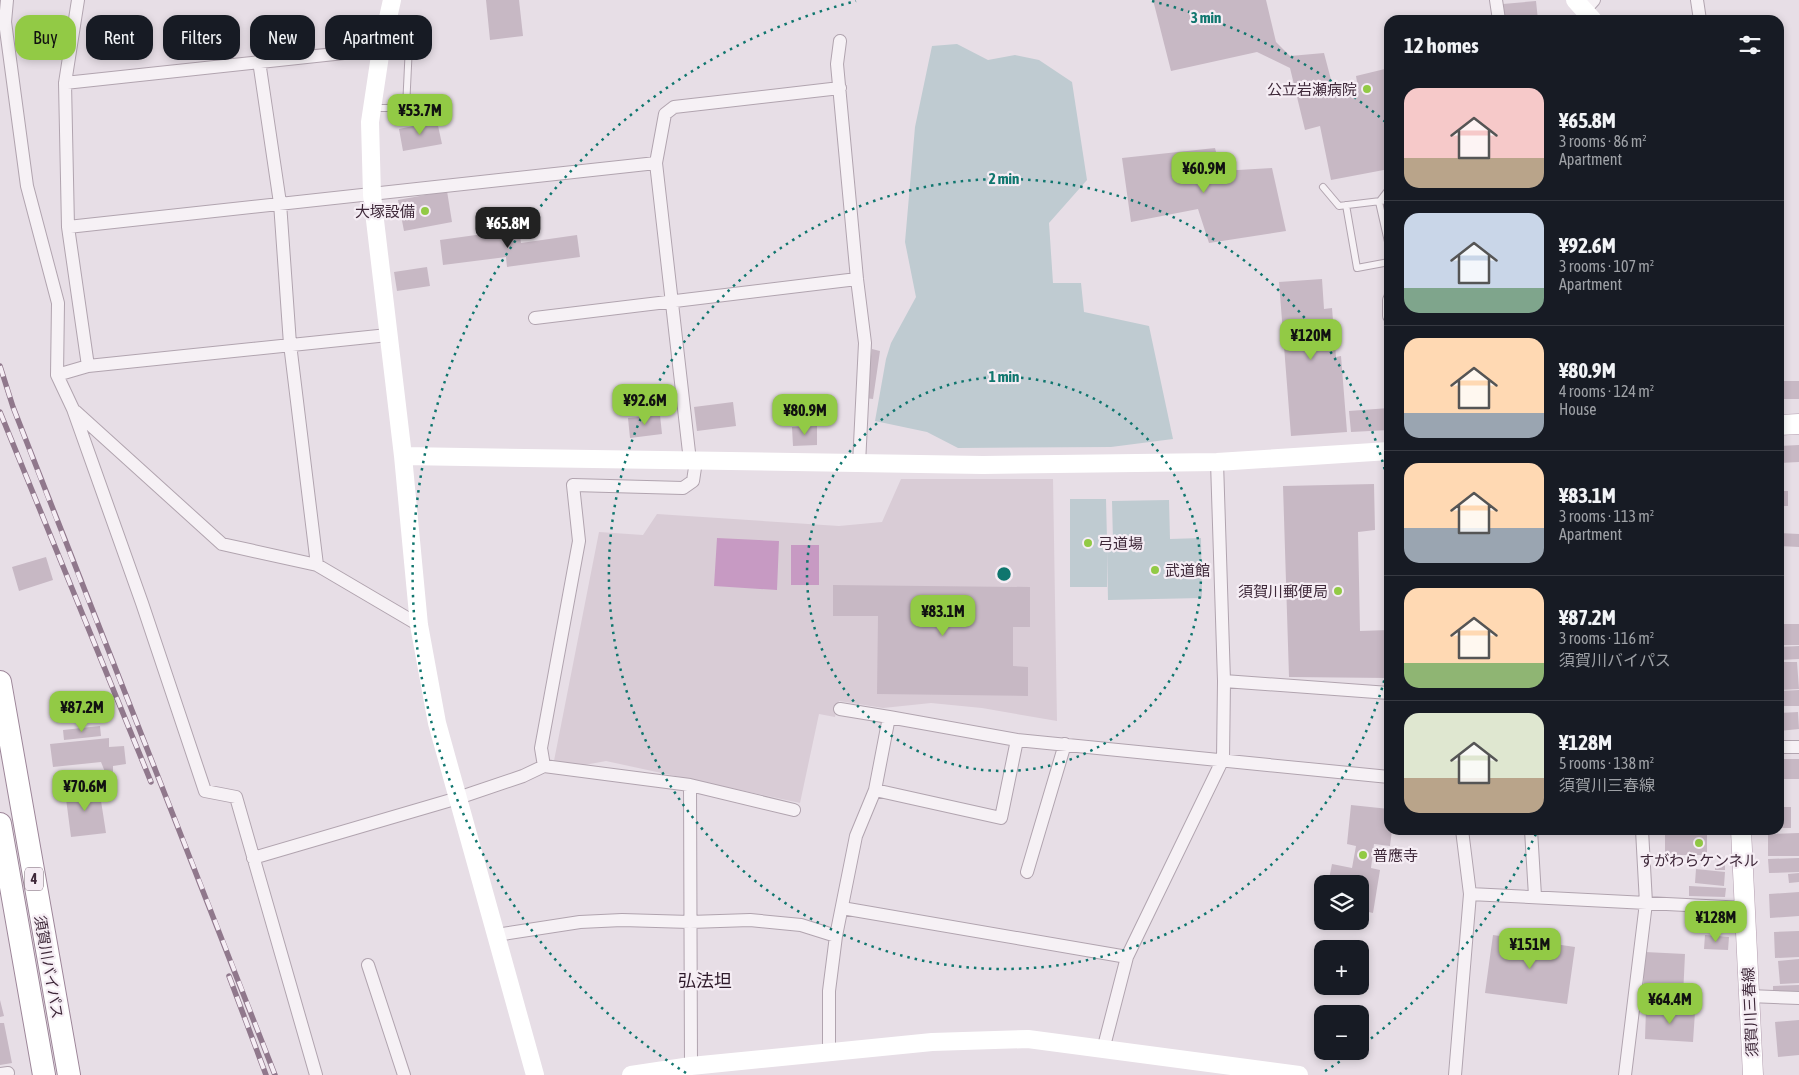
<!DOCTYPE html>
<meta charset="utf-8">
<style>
body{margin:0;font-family:"Asap Condensed","Noto Sans JP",sans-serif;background:#242831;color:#f1f3f6;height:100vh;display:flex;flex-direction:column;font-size:19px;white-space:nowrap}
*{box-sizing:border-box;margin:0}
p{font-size:16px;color:#9ea1a6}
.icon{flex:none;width:28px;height:28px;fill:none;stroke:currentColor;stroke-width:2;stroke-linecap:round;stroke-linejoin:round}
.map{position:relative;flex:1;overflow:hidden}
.side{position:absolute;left:1384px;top:15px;width:400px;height:820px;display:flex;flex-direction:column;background:#171b24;border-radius:15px;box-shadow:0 2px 8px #0003}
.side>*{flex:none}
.hud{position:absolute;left:15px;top:15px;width:475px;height:45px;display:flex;gap:10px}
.tools{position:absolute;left:1314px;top:875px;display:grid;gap:10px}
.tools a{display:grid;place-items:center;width:55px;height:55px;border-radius:10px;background:#171b24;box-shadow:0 2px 8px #0003;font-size:25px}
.price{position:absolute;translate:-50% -42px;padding:0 11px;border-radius:10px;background:#92ca45;color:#111;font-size:16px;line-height:32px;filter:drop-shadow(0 1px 2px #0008)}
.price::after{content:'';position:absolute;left:50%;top:30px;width:15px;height:11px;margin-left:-8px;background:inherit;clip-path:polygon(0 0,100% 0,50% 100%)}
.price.on{background:#222;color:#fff}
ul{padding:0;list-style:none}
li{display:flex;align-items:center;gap:15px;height:125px;padding:0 20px}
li+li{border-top:1px solid #363941}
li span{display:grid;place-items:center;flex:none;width:140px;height:100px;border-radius:15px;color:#555}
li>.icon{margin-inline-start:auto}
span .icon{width:60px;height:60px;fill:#fffc;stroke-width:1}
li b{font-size:21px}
h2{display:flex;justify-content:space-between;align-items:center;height:60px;padding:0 20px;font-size:21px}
.tag{padding:0 18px;border-radius:15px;background:#171b24;box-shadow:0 2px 8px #0003;font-size:18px;line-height:45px}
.tag.on{background:#92ca45;color:#111}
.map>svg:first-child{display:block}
.built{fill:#d9ccd6}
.green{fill:#bfcbd1}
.water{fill:#c79ac3}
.building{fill:#c7b8c4}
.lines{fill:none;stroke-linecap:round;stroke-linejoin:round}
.lane-casing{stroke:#b1a4af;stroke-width:8}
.street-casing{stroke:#b1a4af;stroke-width:14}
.primary-casing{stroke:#b39eaf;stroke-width:21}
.highway-casing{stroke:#9d8699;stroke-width:24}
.lane{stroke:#f6f1f5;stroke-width:6}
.street{stroke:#f6f1f5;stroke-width:12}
.secondary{stroke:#fff;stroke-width:18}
.primary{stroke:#fff;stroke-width:20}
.highway{stroke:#fff;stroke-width:22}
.rail-casing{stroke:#90788c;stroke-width:5.5}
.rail{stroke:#f5edf4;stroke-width:4;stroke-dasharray:11;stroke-linecap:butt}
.ring{fill:none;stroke:#0f766e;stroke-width:2.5;stroke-dasharray:2.5 5}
.poi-dot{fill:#92ca45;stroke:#f5edf4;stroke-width:2}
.labels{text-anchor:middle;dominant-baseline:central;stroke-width:4.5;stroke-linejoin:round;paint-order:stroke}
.shield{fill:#f5edf4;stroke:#756371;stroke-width:1}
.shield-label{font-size:14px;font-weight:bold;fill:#3e2839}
.poi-label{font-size:15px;fill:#3e2839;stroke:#f5edf4;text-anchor:end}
.street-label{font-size:15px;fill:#3e2839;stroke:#f5edf4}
.quarter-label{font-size:18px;fill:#2e1a2a;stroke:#f5edf4}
.centre{fill:#0f766e;stroke:#f5edf4;stroke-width:2.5}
.ring-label{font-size:15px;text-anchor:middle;font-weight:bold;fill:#0f766e;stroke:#f5edf4;stroke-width:4.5;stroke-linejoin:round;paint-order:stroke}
</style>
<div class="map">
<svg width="1799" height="1075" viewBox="0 0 1799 1075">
<rect width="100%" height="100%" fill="#e7dee6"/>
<path class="built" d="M901,479h152l4,242 -75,-13 -51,-5 -48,5 -44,-7 -4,16 -16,-3 -19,89 -194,-42 -54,10 47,-239 44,3 14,-21 182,12 43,-4z"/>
<path class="green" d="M957,44l31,16 27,-5 24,5 33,22 15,98 -38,43 4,60h28l3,29 65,14 24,113 -62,8 -153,1 -31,-16 -52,-11 11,-62 5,-16 25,-46 -11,-55 10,-115 17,-81z
M1070,499h36l1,41 6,1 -1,-40 57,-1 1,39 31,-1 1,60 -94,2 -1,-51v38h-37z"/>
<path class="water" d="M717,538l62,3 -2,49 -63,-4z
M791,545h28v40h-28z"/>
<path class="building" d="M486,0h33l4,36 -33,4z
M1153,0h113l10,42 14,14 34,-3 10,38 24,-3 -2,-12 33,-8v101l-58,11 -11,-54 -15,4 -15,-62 -33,-16 -86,19z
M1536,1l2,19h-34l-1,-16z
M437,121l5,23 -39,7 -4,-22z
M1215,148l6,23 51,-3 14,63 -77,12 -11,-34 -67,13 -9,-64z
M447,191l5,31 -48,9 -6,-31z
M519,229l2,14 56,-8 3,22 -73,10 -1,-10 -63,8 -3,-25z
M427,267l3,19 -33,5 -3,-19z
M1322,279l2,30 8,-1 4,49 5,-1 6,76 -56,4 -12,-154z
M872,349l8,2 -7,48 -8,-1z
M1779,381h20v18h-20z
M671,388l2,20 -30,3 -2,-21z
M733,402l3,24 -39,5 -3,-24z
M1389,408v22l-38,2 -2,-21z
M660,415l2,19 -32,4 -2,-20z
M817,426v19l-24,1 -1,-19z
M1799,445v17l-20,1v-17z
M1374,484l1,46 -17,2 2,99 29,-1v48l-100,-1 -6,-191z
M1779,491h9v15h-9z
M1779,533l20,1v13l-20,-1z
M46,557l7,23 -34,11 -7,-24z
M833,585l197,2v40h-17v39l15,1v29l-151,-2 1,-78h-45z
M1779,624h20v21h-20z
M1799,646v13l-20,1v-13z
M1779,662h18l2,27 -20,1z
M1799,690v16h-17l-1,-15z
M107,692l2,12 -32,6 -2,-12z
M1798,712l1,17 -20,2v-18z
M100,726l1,10 -37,4 -1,-10z
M109,738v9l15,-1 2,18 -13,2v6h-8l-4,-10 -48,5 -3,-23z
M1781,759h18v20h-18z
M99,788l7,45 -35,4 -6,-46z
M1351,805l38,4v21h3l-2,16 -16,-2 -3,24 9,2 -7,43 -13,-3v-26h-32l4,-20 20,4 4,-22 -9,-2z
M1779,807h12v21h-12z
M1665,830h42v25h-42z
M1799,833v23h-31v-22z
M1799,858v14l-30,1 -1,-14z
M1715,864h10v6h-10z
M1696,869l29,3 -1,14 -29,-3z
M1799,873v9l-10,1 -1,-9z
M1689,886l37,2 -1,9 -36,-1z
M1799,892v24l-29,2 -1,-24z
M1799,931v26l-24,1 -1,-26z
M1493,935l82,12 -8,57 -82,-11z
M1705,935l24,2 -1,13 -24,-1z
M1645,952l40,2 -2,42 -40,-2z
M1799,959v24l-19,1 -2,-23z
M1799,985v11l-26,1v-11z
M0,1000l4,16 -4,1z
M1646,1009l49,3 -2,30 -48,-3z
M1799,1020v35l-21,2 -3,-35z
M0,1023h4l8,40 -12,2z"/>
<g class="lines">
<defs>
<path id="lane" d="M374,108h32l3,-63
M1323,187l16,19 50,-6
M1389,189l-10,13 10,44
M1346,205l11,63 32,-6
M1387,300l2,-12"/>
<path id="street" d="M7,0l-2,22 22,164 31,117 -1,72 16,34 69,194 63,188 31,6 80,278
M78,0l-13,83 3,144 20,139 300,-31
M1496,0l3,20
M1697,0l3,20
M1585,10l9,-10
M840,41l-3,23 20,215 8,64 -6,121
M259,61l21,142 10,141 27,221
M65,83l316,-34
M68,227l588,-64
M1389,300v16
M535,318l322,-39
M57,375l31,-9
M75,411l147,133 95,21 102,60
M690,461l-34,-298 9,-49 9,-7 166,-19
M1224,681l165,12
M840,709l49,8
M1779,747h20
M544,766l-3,-18 38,-207 -6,-56 110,3 10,-7 3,-20
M690,785l1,281
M875,790l126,28 16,-78
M1531,830l4,66
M253,858l205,-60 65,-22 21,-10 146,19 104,25
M1027,872l38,-128
M1470,894l275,14
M842,908l285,49
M496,935l84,-13 42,-2 68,2 60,-2 51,5 35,11
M368,965l36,110
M1749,996l50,2
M1103,1050l24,-93 96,-198 1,-78 -7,-219
M829,1051v-60l7,-55 20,-100 19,-46 14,-73 128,23 372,37
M0,1074l8,-1
M1455,1075l15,-181 -8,-64
M1625,1075l21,-172 -4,-73"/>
<path id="primary" d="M1779,425l20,-1
M1741,830l12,245"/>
<path id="highway" d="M0,682l69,393
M0,824l44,251"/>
</defs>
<use href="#lane" class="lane-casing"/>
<use href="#street" class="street-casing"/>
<use href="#primary" class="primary-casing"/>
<use href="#highway" class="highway-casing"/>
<use href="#lane" class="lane"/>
<use href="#street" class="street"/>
<path class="secondary" d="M392,0l-11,49 -11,73 2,73 31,261 16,169 18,98 98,352
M1575,0l18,20
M403,456l580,9 234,-3 172,-11
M631,1075l60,-9 241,-24 96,-3 271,36"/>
<use href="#primary" class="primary"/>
<use href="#highway" class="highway"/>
<defs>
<path id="rail" d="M0,366l13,41c86,223 176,445 262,668
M0,412l151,370
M229,976l37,99"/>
</defs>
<use href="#rail" class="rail-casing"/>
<use href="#rail" class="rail"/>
</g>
<g class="ring">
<circle cx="1004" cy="574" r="197"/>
<path d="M1388 666A395 395 0 1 1 1388 482"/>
<path d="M1536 834A592 592 0 0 1 1360 1047M1352 1053A592 592 0 0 1 1322 1073M686 1073A592 592 0 0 1 856 1M1152 1A592 592 0 0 1 1388 124"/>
</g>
<g class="poi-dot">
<circle cx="1367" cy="89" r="5"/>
<circle cx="425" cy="211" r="5"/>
<circle cx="1088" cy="543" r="5"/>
<circle cx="1155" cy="570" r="5"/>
<circle cx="1338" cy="591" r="5"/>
<circle cx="1699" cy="843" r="5"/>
<circle cx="1363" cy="855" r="5"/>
</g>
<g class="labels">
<rect class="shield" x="25" y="867.5" width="18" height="23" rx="4"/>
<g class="shield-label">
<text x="34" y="879">4</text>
</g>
<g class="poi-label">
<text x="1357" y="89">公立岩瀬病院</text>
<text x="415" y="211">大塚設備</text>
<text x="1098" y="543" text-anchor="start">弓道場</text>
<text x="1165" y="570" text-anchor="start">武道館</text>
<text x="1328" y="591">須賀川郵便局</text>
<text x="1373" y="855" text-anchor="start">普應寺</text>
<text x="1699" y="860" text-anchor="middle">すがわらケンネル</text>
</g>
<g class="street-label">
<text transform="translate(49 967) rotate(80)">須賀川バイパス</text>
<text transform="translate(1750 1012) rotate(-93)">須賀川三春線</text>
</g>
<g class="quarter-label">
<text x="705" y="980">弘法坦</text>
</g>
</g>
<circle cx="1004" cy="574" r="8" class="centre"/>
<g class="ring-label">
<text x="1206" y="23">3 min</text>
<text x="1004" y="184">2 min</text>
<text x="1004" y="382">1 min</text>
</g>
</svg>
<div class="tools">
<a><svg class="icon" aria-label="layers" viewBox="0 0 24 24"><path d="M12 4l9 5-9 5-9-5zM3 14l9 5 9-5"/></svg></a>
<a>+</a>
<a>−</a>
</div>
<b class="price" style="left:420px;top:136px">¥53.7M</b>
<b class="price" style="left:1204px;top:194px">¥60.9M</b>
<b class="price on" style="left:508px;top:249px">¥65.8M</b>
<b class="price" style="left:1311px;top:361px">¥120M</b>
<b class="price" style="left:645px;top:426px">¥92.6M</b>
<b class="price" style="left:805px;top:436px">¥80.9M</b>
<b class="price" style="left:943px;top:637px">¥83.1M</b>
<b class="price" style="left:82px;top:733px">¥87.2M</b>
<b class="price" style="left:85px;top:812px">¥70.6M</b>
<b class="price" style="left:1716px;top:943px">¥128M</b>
<b class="price" style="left:1530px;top:970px">¥151M</b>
<b class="price" style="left:1670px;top:1025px">¥64.4M</b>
<div class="hud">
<a class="tag on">Buy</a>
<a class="tag">Rent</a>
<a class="tag">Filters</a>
<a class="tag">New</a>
<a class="tag">Apartment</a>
</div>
<section class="side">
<h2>12 homes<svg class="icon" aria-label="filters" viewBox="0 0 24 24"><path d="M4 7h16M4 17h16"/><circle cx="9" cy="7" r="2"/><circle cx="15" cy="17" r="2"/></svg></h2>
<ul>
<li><span style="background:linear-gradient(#f6c9c9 70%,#b9a48a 0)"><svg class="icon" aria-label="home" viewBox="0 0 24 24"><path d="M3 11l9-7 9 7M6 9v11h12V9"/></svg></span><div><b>¥65.8M</b><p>3 rooms · 86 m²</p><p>Apartment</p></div></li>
<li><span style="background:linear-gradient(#c9d6e8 75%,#7fa58c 0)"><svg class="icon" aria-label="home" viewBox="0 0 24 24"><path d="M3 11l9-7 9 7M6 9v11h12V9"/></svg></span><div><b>¥92.6M</b><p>3 rooms · 107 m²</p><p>Apartment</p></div></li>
<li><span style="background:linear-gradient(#ffd9b3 75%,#9aa5b1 0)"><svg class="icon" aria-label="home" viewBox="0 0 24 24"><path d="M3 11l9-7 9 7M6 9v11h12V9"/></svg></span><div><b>¥80.9M</b><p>4 rooms · 124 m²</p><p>House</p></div></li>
<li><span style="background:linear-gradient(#ffd9b3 65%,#9aa5b1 0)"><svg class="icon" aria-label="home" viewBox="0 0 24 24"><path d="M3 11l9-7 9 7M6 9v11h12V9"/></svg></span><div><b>¥83.1M</b><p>3 rooms · 113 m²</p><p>Apartment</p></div></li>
<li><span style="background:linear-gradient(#ffd9b3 75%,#8fb573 0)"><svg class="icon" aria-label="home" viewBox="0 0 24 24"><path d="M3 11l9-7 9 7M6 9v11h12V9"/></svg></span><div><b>¥87.2M</b><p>3 rooms · 116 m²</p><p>須賀川バイパス</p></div></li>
<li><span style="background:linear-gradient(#dfe7d0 65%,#b9a48a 0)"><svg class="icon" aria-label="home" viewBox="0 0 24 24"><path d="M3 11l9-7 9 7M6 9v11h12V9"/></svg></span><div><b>¥128M</b><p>5 rooms · 138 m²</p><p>須賀川三春線</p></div></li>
</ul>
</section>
</div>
